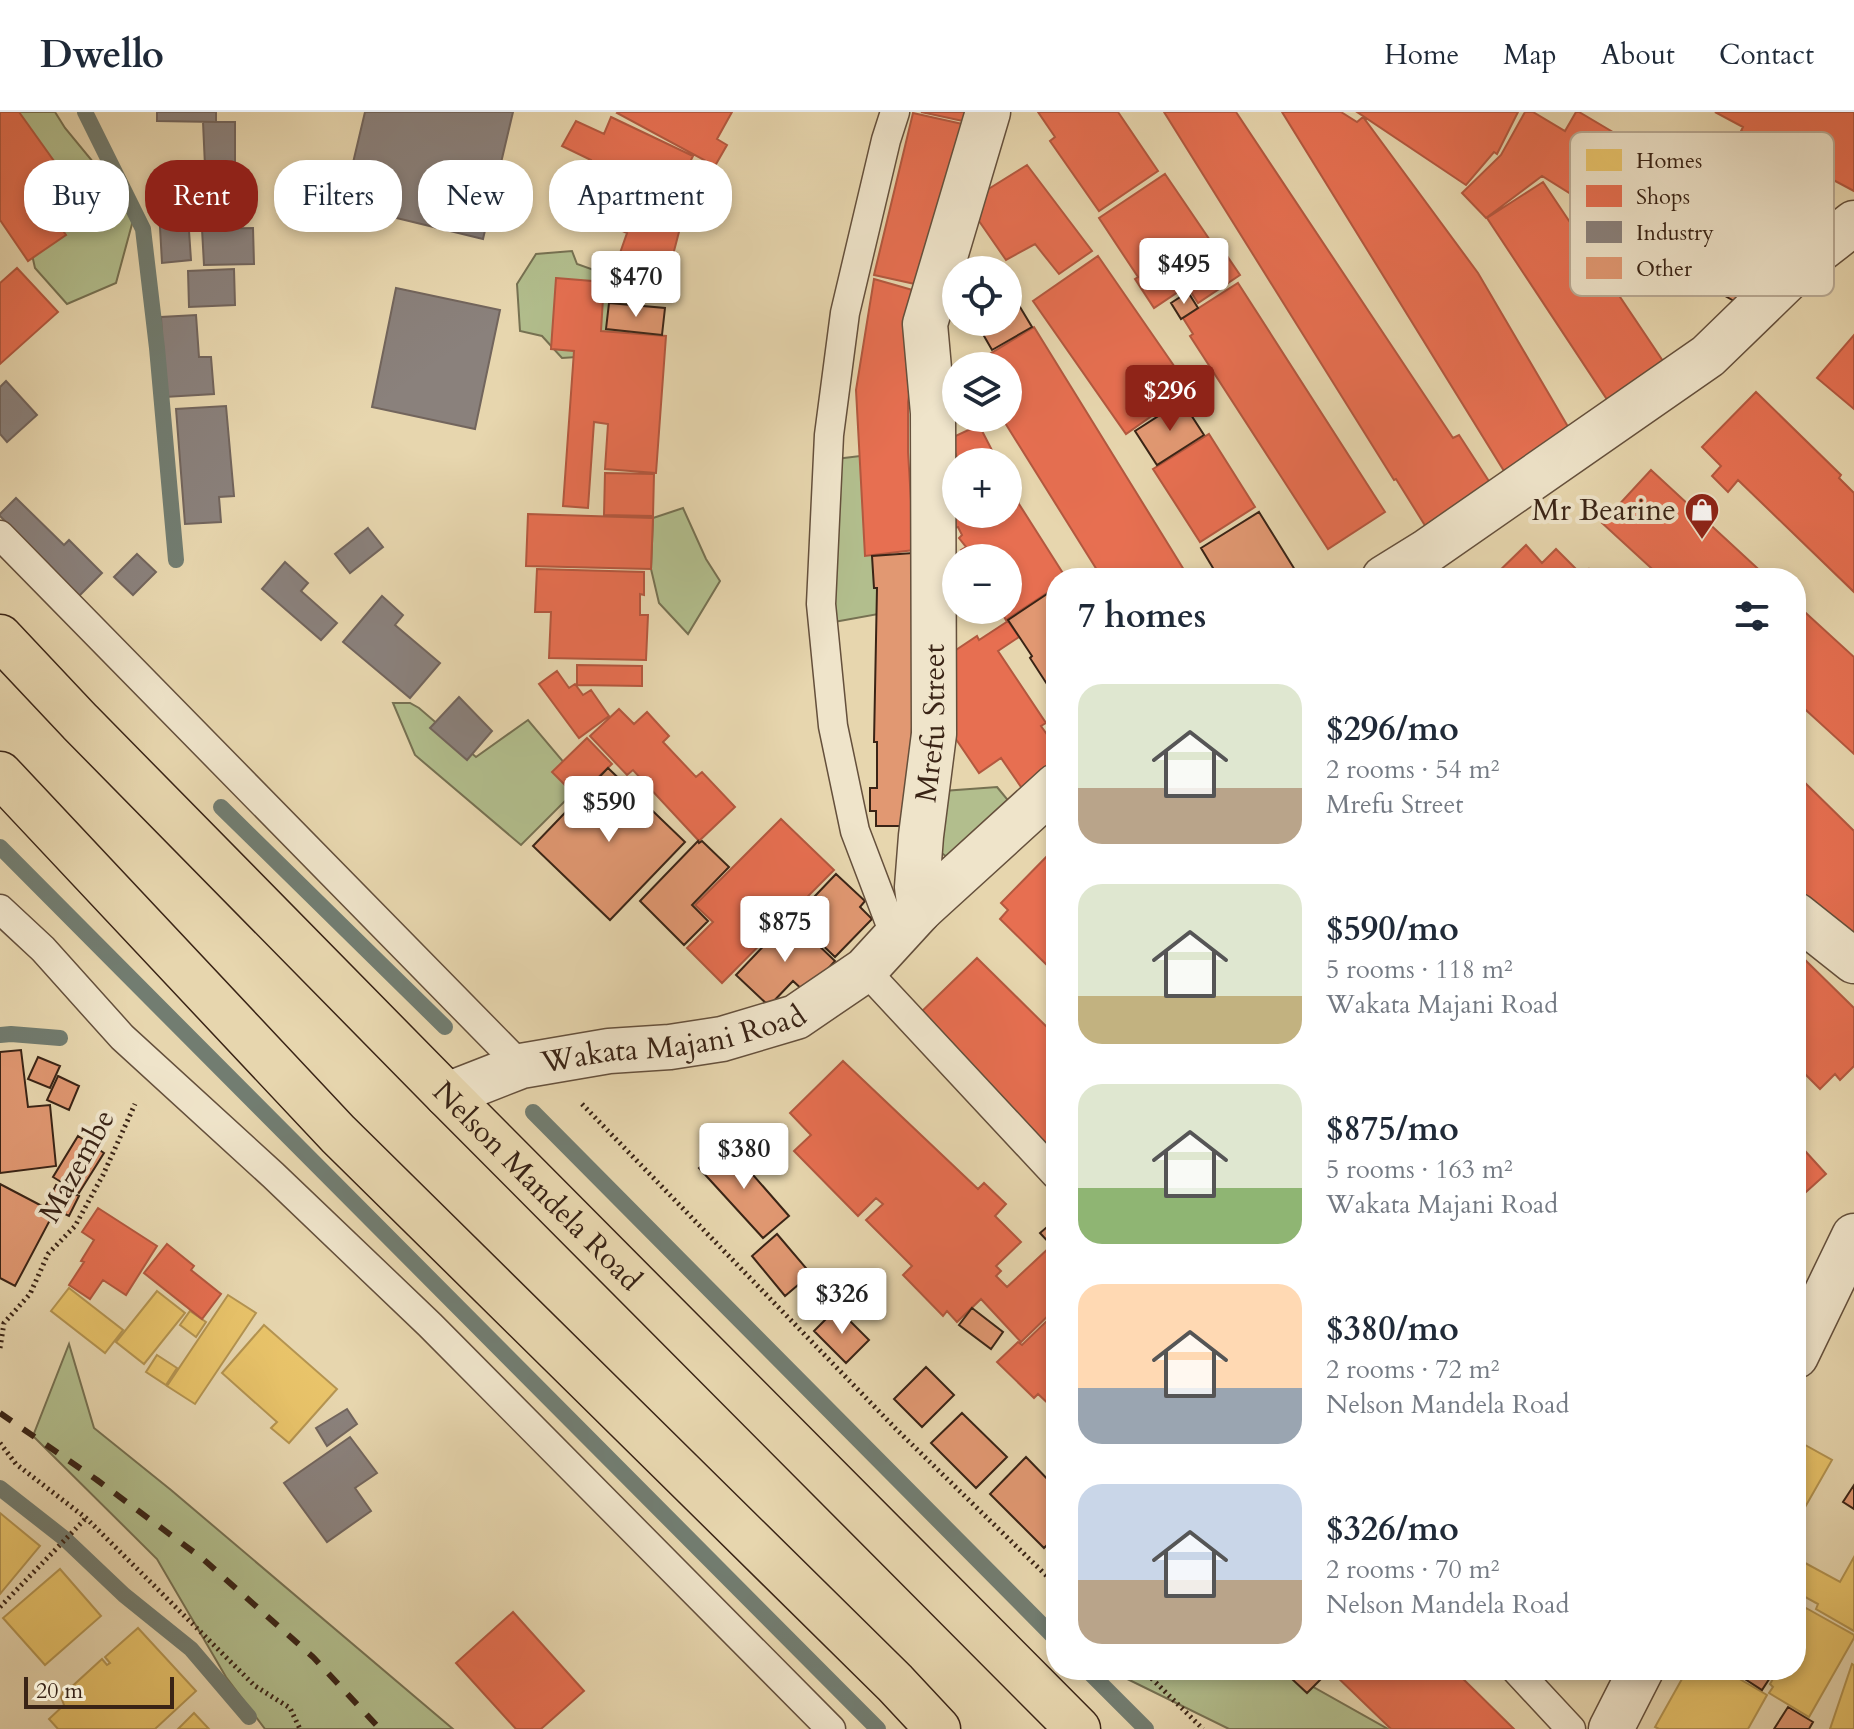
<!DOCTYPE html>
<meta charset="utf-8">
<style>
body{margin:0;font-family:Cardo,serif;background:#f2f2f3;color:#1f2937;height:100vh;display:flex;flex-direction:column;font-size:30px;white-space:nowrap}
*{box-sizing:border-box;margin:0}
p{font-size:26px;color:#747a83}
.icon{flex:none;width:44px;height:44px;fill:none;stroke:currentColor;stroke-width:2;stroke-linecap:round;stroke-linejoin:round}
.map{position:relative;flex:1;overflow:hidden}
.sheet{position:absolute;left:1046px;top:456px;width:760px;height:1112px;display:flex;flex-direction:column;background:#fff;border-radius:32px;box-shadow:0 4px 12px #0003}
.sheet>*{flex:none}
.banner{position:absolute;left:24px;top:48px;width:760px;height:72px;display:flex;gap:16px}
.tools{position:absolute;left:942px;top:144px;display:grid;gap:16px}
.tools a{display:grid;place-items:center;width:80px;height:80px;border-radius:50%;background:#fff;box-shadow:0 4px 12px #0003;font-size:40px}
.scale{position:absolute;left:24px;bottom:20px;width:150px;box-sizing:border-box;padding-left:8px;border:4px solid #3a2416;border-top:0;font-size:22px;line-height:28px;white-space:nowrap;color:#3a2416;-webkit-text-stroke:6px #efe4ca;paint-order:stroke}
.price{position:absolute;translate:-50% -68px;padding:0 18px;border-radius:8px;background:#fff;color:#222;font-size:26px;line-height:52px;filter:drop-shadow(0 2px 4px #0008)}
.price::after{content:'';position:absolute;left:50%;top:48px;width:24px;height:18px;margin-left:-12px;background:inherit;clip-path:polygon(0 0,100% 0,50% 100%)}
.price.current{background:#8f2418;color:#fff}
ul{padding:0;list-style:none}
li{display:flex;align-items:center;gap:24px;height:200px;padding:0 32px}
li span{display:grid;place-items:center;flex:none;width:224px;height:160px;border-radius:24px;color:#555}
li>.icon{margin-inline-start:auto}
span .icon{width:96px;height:96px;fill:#fffc;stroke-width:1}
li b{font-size:34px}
h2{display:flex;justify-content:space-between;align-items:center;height:96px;padding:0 32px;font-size:34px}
.tag{padding:0 28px;border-radius:32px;background:#fff;box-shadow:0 4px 12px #0003;font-size:28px;line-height:72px}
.tag.current{background:#8f2418;color:#fff}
header{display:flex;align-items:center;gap:48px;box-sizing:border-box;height:112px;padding:0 40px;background:#fff;border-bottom:2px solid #e0e1e3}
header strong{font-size:38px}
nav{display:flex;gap:44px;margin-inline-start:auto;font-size:28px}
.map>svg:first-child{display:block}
.green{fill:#b2be8d;stroke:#767152;stroke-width:2}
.homes{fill:#e9c46a;stroke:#b49451;stroke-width:2}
.shops{fill:#e76f51;stroke:#b3583f;stroke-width:2}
.industry{fill:#8a817c;stroke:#72655d;stroke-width:2}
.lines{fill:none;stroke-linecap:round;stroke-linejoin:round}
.stream{stroke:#727d71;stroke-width:16}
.building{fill:#e19872;stroke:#3a2416;stroke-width:2}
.service-casing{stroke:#65503c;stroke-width:31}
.minor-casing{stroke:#65503c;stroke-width:47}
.tertiary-casing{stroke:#65503c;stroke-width:47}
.primary-casing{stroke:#3a2416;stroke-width:47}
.path{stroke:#3a2416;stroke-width:5;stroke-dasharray:2 4;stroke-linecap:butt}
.service{stroke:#efe4ca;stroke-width:28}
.minor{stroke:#efe4ca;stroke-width:44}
.tertiary{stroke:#efe4ca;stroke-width:44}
.primary{stroke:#e7d6ae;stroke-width:44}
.rail{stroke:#3a2416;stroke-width:6;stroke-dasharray:14 14;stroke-linecap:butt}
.labels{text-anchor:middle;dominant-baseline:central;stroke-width:8;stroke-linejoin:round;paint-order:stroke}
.poi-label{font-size:30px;fill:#3a2416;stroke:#efe4ca;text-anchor:end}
.street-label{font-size:30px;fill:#3a2416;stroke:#efe4ca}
.key{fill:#efe4ca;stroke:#b9aa94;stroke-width:2}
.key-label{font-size:22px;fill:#3a2416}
</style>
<header>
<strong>Dwello</strong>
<nav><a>Home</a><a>Map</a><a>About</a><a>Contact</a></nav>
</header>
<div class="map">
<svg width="1854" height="1617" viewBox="0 0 1854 1617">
<rect width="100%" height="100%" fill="#e7d6ae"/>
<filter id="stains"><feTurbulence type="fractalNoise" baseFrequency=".0025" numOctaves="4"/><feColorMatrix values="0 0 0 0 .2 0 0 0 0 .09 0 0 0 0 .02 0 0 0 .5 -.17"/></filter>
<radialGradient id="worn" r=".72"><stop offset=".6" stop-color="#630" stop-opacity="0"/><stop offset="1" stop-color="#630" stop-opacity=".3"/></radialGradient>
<path class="green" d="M0,0h55l10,16 70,85 -19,70 -49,21 -32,-36z
M572,139l5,13 31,11 18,24 4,25 -7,30 -61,4 -20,-22 -22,-5 -3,-47 19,-30z
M860,344l22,34 2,123 -72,13 16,-166z
M683,396l23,51 14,22 -32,53 -29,-31 -8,-34 2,-51z
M393,591h17l9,5 57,49 52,-37 54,64 -61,61 -106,-90z
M997,675l33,40 -50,54 -48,-35 11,-55z
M69,1232l25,84 77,62 282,239h-188l-39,-52 -69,-118 -124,-123z
M1109,1558h174l105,59h-159z"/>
<path class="homes" d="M69,1176l54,42 -18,23 -54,-42z
M157,1179l28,22 -41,51 -28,-22z
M228,1183l28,18 -61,91 -28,-18z
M190,1199l16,11 -10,15 -16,-12z
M264,1213l73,64 -48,54 -18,-15 6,-6 -55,-49z
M157,1243l20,13 -11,17 -20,-13z
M1798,1329l34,19 -36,63v-78z
M0,1401l40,33 -40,48z
M1854,1445v74l-38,-22 2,-5 -22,-12v-34l44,24z
M60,1457l41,47 -56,49 -42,-47z
M1806,1496l48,27v3l-45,79 -40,-24 4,-6 -3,-3 7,-12 4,1 2,-3h13v-45z
M138,1516l58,63 -41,38h-97l-9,-10 15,-14 -3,-8 2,-5 4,-1 35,-32 5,6 3,-2 -5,-6z
M1852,1552l2,1v64h-24z
M1687,1558h37l43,25 -19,34h-89l-4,-2z
M194,1601l15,16h-31z"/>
<path class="shops" d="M0,0h19l40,56 -27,18 34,49 -38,26 -28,-41z
M618,0h114l-15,27 10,6 -12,21 -98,-53z
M921,0h58l-2,12z
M1038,0h80l40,59 -59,40 -49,-70 5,-4z
M1164,0h72l217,326 6,-3 33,51 -66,41 -30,-48 -2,1z
M1282,0h59l16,10 6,-5 115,156 96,164 -65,42z
M1357,0h161l-21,42 -3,-2 -28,33z
M1525,0h8l32,19 11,-19h3l71,42 -9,16 37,21 -23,39 -32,-18 -13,26 -24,-15 7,-15 -51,-32 -56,42 -24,-25 39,-38z
M1715,0h139v79l-113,-60 2,-4z
M913,1l63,14 -43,161 -59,-13z
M611,5l82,39 -31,63 -80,-39 9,-20 -29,-14 14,-25 28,13z
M1027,53l65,86 -33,23 -24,-30 -29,16 -27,-39 3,-28z
M1165,62l51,75 5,-2 19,28 -42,28 -11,-17 -33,22 -19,-29 3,-2 -39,-59z
M1543,70l130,194 -57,37 -129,-195z
M578,74l102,42 -18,69 -51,-18 16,-46 -57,-25z
M1098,144l92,133 -64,45 -93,-133z
M17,156l41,44 -58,52v-81z
M556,166l48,4 -3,49 65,5 -10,137 -51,-4 3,-45 -14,-2 -6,86 -25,-2 11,-155 -23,-2z
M874,167l49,14 -15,109v50l6,98 -49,6 -9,-166z
M1238,171l147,229 -57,37 -138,-213 3,-2 -10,-16z
M1034,215l155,251h-87l-100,-160h6v-52h-38z
M1854,223v74l-37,-31z
M1756,280l85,83 -2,3 15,15v99l-116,-112 -10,12 -16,-16 9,-10 -19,-19z
M979,313l19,37h-39l-10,-23z
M1209,322l46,73 -55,35 -47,-73z
M1651,358l117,108h-106l-60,-55z
M605,361l49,1 -1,42 -49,-1z
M956,368v34h52v-31l11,21 47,74h-10v9l-50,33 -6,-10h8v-52h-42l-5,-8 5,-3 -7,-9 3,-3 -4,-8 -17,3 4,-47z
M528,402l125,4 -2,51 -125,-3z
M1526,433l16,18 14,-14 27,27 6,-7 9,9h-106z
M537,457l107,3v23l-4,-1v21h8l-2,45 -97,-2 2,-46h-16z
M1796,492l58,53v97l-58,-53z
M1008,509l11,16 -21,14 48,72 -5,3 15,21v31l-28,19 -27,-39 -22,15 -32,-47 -3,-68 33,-22 2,4z
M577,553l65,1v20l-65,-1z
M557,559l12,17 6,-4 8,11 8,-5 18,26 -30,22 -40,-54z
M619,597l15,15 13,-12 22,24 -6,6 33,35 6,-5 33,35 -36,34 -66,-71 -6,5 -37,-39z
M587,626l25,26 -35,33 -25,-25z
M1796,662l58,57v118l-58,-54z
M781,707l53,51 -112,113 -35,-35 26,-26 -18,-17z
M1056,735v127l-56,-55 8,-9 -7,-7z
M1796,839l58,57v58l-14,14 -5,-6 -15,15 -24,-24z
M977,846l79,78v117l-140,-136z
M843,949l135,128 6,-6 22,21 -11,12 26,26 -25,24 5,5 -5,5 11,11 43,-40 6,6v55l-35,34 -40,-43 -24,23 -10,-11 -4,5 -40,-41 9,-9 -46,-46 17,-16 -7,-6 -18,18 -64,-65 17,-16 -21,-22z
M1796,1029l30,33 -30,27z
M98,1096l59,38 -31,49 -23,-15 -13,19 -21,-14 15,-23 -3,-1 13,-21 -12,-8z
M167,1132l27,22 -3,4 30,24 -19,25 -58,-46z
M1056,1200v99l-18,-17 -4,4 -37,-36 21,-20 4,3z
M513,1500l71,79 -43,38h-25l-60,-66z
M1336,1558h118l60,59h-123l-58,-56z
M1581,1558h17l-8,8z"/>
<path class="industry" d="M157,0h59v10l-59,-1z
M365,0h148l-30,127 -140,-34z
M203,10h32v44h-30z
M206,54v18l36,-3 2,21 -36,3 1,10 -21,1 3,44 -29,3 -5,-89 24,-2v-4z
M253,116l1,36 -50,1 -2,-36z
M234,157l1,36 -46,2 -1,-36z
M396,176l104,22 -25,119 -103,-22z
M196,203l3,42h12l3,37 -49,3 -4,-80z
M6,269l31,34 -30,27 -7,-8v-47z
M226,294l8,90 -15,1 2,25 -36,2 -9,-115z
M16,386l48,47 5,-5 33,33 -23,23 -79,-80v-2z
M368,416l15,19 -33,26 -15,-19z
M137,442l19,18 -23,23 -19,-18z
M285,450l23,21 -7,8 36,32 -16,17 -59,-51z
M382,484l21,19 -8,10 45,38 -30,35 -67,-56z
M459,585l33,34 -25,29 -37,-32z
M347,1297l10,15 -30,22 -11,-18z
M350,1325l27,36 -22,15 16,23 -44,31 -43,-59z"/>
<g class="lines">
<path class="stream" d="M85,0l58,117 14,119 19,212
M221,695l224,220
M0,735l878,882
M0,923l11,-1 49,4
M533,1000l523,527
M0,1376l65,51 59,56 67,54 58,68
M1087,1558l59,59"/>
</g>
<path class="building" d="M1674,94l95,53 -26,47 -95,-53z
M1008,175l24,40 -40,23 -16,-28h32z
M1188,180l10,16 -17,11 -10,-16z
M609,191l56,5 -3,27 -56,-6z
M1182,289l22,34 -47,30 -22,-34z
M1259,400l41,66h-81l-18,-30z
M913,441v141l-4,132h-33v-15h-6v-23h7v-46h-3l3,-154h-3l-2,-32z
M1056,476v110l-26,-40 2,-2 -24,-36z
M608,656l77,74 -75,78 -77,-74z
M698,729l1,2 3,-2 27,26 -37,38 16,16 -24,24 -44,-44z
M836,762l29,27 -5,6 12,12 -37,38 -41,-39z
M790,806l45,43 -29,32 -13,-12 -24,25 -33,-31z
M21,938l7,57 22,-2 6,61 -56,7v-121z
M38,945l22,9 -10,22 -22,-9z
M58,964l21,10 -10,24 -22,-10z
M78,1024l26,17 -25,40 -26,-16z
M726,1032l63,72 -26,22 -64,-70z
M0,1072l42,22 -4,7 12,7 -35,66 -15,-8z
M56,1073l23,11 -10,20 -23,-11z
M1054,1109l2,2v22l-3,2 -13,-14z
M777,1122l34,40 -26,22 -33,-40z
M837,1196l32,32 -23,23 -32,-32z
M972,1196l31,24 -12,17 -32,-24z
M926,1255l28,28 -32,32 -28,-28z
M962,1301l45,44 -31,31 -45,-45z
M1026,1345l30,31v48l-12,12 -54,-54z
M1854,1373v24l-11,-7z
M1796,1487l6,4 -2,4 4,3 -8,12z
M1281,1558h47l1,1 -22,22 -14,-13 4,-4 -5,-5 -4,5z
M1731,1558h44l-13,20z
M1788,1595l25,15 -4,7h-35z"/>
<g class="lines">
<defs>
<path id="service" d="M895,0l-9,28 -41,173 -16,122 -8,169 12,122 22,105 41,108
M0,423l521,531
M0,797l43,40 79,88 151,138 157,150 401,404
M865,858l191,205
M1516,1558l55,59"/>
<g id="minor">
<path d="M1384,466l42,-26 282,-196 101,-98 45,-35"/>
<path id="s1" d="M920,798l-3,-23 4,-51 13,-102 -1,-321 -8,-89 63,-212"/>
<path d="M1796,803l58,46"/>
<path id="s2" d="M447,983l74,-29 88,-15 61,-4 52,-8 74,-22 69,-47 55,-60 136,-124"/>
</g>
<path id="tertiary" d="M1796,1244l58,-120
M1611,1617l30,-59"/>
<g id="primary">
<path id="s3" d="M0,525l80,85 367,373 631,634"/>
<path d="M0,662l338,360 557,549 43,46"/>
</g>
</defs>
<use href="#service" class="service-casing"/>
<use href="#minor" class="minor-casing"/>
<use href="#tertiary" class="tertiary-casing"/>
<use href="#primary" class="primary-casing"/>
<path class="path" d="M582,992l314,325 160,156
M0,1236l4,-25 26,-29 18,-40 27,-28 28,-51 32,-71
M0,1331l16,21 70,54 169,168 35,22 10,21
M0,1495l86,-89
M1143,1558l60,59"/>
<use href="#service" class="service"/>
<use href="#minor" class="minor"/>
<use href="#tertiary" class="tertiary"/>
<use href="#primary" class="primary"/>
<path class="rail" d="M0,1301l97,67 106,79 110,98 67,72"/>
</g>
<defs>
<symbol id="shop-pin" viewBox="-11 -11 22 30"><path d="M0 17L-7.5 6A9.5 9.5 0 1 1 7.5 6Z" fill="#8f2418" stroke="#efe4ca"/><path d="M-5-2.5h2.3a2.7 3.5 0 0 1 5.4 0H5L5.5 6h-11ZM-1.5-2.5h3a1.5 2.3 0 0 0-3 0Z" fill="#fff"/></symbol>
</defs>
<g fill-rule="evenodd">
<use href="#shop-pin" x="1682" y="378" width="40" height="54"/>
</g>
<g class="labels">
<g class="poi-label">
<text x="1676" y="398">Mr Bearine</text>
</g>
<g class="street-label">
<text stroke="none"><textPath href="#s1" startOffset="188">Mrefu Street</textPath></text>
<text stroke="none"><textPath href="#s2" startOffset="234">Wakata Majani Road</textPath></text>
<text transform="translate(77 1054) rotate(-61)">Mazembe</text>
<text stroke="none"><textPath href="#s3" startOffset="768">Nelson Mandela Road</textPath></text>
</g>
</g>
<rect x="1570" y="20" width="264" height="164" rx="12" class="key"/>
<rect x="1586" y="37" width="36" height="22" fill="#e9c46a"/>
<rect x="1586" y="73" width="36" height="22" fill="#e76f51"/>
<rect x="1586" y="109" width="36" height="22" fill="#8a817c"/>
<rect x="1586" y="145" width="36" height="22" fill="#e19872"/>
<g class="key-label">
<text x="1636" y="56">Homes</text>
<text x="1636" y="92">Shops</text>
<text x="1636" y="128">Industry</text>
<text x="1636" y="164">Other</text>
</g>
<rect width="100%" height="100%" filter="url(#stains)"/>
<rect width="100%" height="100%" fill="url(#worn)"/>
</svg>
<div class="tools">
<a><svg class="icon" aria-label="locate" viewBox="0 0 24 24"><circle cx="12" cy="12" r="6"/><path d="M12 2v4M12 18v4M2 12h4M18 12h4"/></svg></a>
<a><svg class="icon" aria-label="layers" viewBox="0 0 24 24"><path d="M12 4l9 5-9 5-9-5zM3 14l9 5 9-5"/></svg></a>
<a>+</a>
<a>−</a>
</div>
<div class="scale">20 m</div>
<b class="price" style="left:1184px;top:194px">$495</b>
<b class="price" style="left:636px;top:207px">$470</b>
<b class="price current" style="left:1170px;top:321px">$296</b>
<b class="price" style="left:609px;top:732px">$590</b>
<b class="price" style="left:785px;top:852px">$875</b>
<b class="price" style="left:744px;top:1079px">$380</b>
<b class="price" style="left:842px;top:1224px">$326</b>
<div class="banner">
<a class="tag">Buy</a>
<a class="tag current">Rent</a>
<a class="tag">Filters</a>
<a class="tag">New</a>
<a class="tag">Apartment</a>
</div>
<section class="sheet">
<h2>7 homes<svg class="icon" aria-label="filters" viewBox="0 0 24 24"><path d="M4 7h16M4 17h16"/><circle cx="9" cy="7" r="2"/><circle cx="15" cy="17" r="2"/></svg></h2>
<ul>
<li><span style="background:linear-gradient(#dfe7d0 65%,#b9a48a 0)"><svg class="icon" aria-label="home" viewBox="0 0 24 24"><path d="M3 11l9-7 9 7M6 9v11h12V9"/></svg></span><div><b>$296/mo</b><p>2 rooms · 54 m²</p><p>Mrefu Street</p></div></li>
<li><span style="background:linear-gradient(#dfe7d0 70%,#c2b280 0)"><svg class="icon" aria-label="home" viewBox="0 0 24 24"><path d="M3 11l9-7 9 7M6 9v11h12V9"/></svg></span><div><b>$590/mo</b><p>5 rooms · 118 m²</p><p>Wakata Majani Road</p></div></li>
<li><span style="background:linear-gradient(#dfe7d0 65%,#8fb573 0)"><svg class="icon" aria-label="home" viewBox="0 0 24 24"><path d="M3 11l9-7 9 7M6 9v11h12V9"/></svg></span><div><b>$875/mo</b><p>5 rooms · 163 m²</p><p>Wakata Majani Road</p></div></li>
<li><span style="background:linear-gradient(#ffd9b3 65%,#9aa5b1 0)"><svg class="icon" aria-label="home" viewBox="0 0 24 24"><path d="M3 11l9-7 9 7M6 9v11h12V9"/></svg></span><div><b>$380/mo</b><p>2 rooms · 72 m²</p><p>Nelson Mandela Road</p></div></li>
<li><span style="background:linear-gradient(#c9d6e8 60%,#b9a48a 0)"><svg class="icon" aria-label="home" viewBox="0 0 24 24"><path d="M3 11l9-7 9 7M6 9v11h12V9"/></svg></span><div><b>$326/mo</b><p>2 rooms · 70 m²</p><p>Nelson Mandela Road</p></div></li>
</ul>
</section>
</div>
